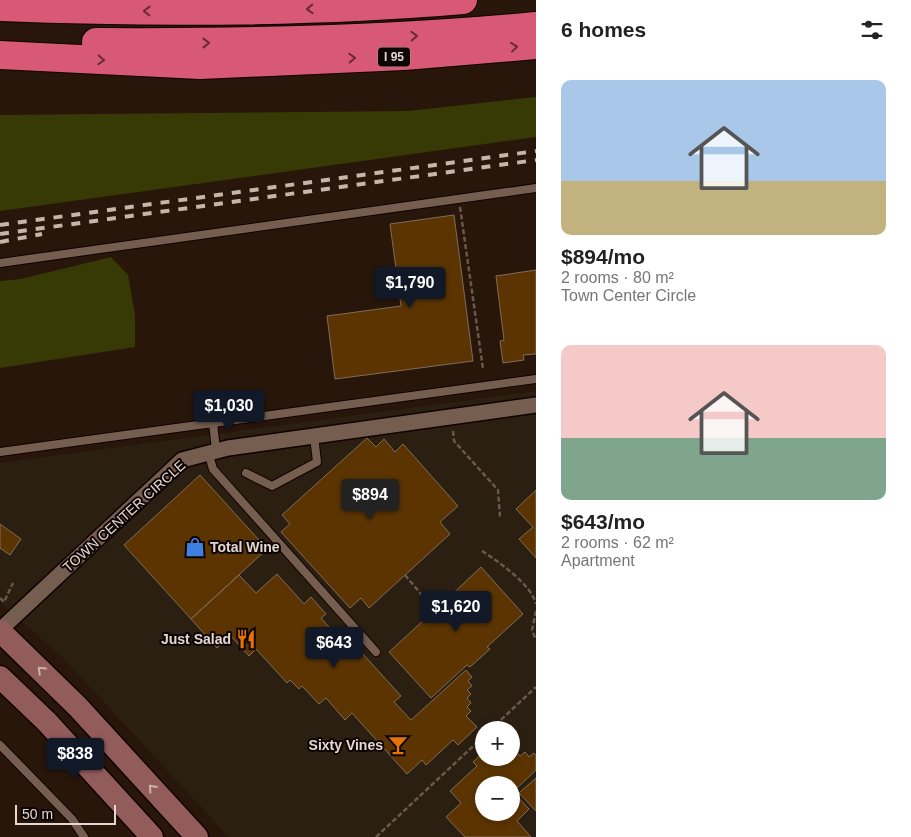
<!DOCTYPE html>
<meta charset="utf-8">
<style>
body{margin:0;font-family:Arial,sans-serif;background:#f6f6f6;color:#222;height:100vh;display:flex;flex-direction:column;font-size:19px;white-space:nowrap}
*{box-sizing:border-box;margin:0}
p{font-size:16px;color:#767676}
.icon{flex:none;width:28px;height:28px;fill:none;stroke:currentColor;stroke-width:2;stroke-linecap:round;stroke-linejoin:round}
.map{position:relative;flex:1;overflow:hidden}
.details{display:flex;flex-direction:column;background:#fff;width:375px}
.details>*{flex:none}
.tools{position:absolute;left:475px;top:721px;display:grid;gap:10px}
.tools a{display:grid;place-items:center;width:45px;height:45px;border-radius:50%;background:#fff;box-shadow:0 2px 8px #0003;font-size:25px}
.scale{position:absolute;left:15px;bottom:12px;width:101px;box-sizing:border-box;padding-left:5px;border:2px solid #e5d7cf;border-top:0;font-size:14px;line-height:18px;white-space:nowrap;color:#e5d7cf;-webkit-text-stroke:4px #0b0402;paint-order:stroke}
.price{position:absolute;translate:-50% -42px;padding:0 11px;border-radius:5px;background:#111827;color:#fff;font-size:16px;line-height:32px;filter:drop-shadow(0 1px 2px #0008)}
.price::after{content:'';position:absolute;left:50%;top:30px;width:15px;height:11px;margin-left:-8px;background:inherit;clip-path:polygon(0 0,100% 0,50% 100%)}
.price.selected{background:#222;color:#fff}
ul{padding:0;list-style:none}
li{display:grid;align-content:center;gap:10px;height:265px;padding:0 25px}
li span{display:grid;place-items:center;height:155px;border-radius:10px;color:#555}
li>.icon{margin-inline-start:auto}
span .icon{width:90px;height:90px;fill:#fffc;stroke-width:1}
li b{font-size:21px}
h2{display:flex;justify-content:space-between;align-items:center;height:60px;padding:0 25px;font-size:21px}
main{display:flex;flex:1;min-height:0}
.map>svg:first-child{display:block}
.commercial{fill:#2b1f12;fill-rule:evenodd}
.green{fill:#373a05}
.building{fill:#5b3402;stroke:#806d5a;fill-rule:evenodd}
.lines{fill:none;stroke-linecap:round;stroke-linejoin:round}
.lane-casing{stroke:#100200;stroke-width:10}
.street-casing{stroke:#100200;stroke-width:18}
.secondary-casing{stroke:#100200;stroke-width:25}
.highway-casing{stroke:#100200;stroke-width:30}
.path{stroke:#6a584e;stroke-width:2.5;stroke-dasharray:5 2.5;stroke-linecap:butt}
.lane{stroke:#755d50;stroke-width:8}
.street{stroke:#755d50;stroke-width:15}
.secondary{stroke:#925c5b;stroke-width:22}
.highway{stroke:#d75976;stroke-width:28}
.rail{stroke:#c4b5ad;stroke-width:4;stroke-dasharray:9 9;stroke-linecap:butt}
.oneway{stroke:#672a36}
.oneway2{stroke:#ccb2ac}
.labels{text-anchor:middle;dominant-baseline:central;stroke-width:4;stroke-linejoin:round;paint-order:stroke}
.shield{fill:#0b0402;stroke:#a49892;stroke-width:1}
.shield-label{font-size:12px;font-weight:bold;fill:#e5d7cf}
.street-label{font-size:14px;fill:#e5d7cf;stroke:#0b0402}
.poi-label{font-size:14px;font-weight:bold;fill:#e5d7cf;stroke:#0b0402;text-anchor:end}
</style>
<main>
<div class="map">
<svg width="536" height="837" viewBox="0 0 536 837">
<rect width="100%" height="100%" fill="#29160a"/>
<path class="commercial" d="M536,391v446h-307l-166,-179 -63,-56v-139zM484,730h27v28h-27zM484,785h27v27h-27z"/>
<path class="green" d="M536,97v40l-536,74v-96l408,-4z
M111,257l17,18 7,40v32l-135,21v-87l21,-2z"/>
<path class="building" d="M454,215l19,146 -138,18 -8,-63 74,-10 -11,-82z
M536,270v84l-13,1 1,5 -21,3 -3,-22 4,-1 -8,-64z
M367,438l9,9 8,-8 11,13 8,-8 55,62 -18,16 10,12 -81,74 -8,-10 -11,10 -69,-76 9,-8 -8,-9z
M200,475l67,74 -76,70 -67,-74z
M536,490v68l-17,-19 14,-12 -17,-18z
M0,524l21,15 -11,16 -10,-7z
M481,567l42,47 -36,33 3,2 -20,18 -3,-2 -36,33 -42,-46 36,-33 -3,-3 20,-19 3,4z
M277,574l27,30 7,-7 15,17 -5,4 16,18 5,-5 59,65 -7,6 17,18 55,-50 6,7 -4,4 4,5 -5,4 4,4 -4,4 4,5 -4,4 4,4 -5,5 11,11 -19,18 -5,-5 -27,25 -4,-5 -15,14 -55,-61 -7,7 -19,-22 -7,6 -17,-18 -3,3 -9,-9 -3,3 -31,-34 -7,7 -19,-21 -13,13 -26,-29 48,-44 17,18z
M484,752v6h27l5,-6 4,4 5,-4 4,5 5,-4 2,2v15l-23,22 16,17 -12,12 14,16h-66l-19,-20 15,-14 -11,-12 27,-25 -4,-4zM484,785h27v27h-27z
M536,778v33l-17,-18z"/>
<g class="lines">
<defs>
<path id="lane" d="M0,263l536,-75
M213,423l3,27
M0,452l536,-73
M208,452l5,17 163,183
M246,473l26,13 45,-24 -3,-26
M0,745l72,74 12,18"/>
<path id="street" d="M0,630l182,-170 46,-12 308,-43"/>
<path id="secondary" d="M0,631l78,76 119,130
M0,677l47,45 105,115"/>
<path id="highway" d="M0,7c155,6 309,6 463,-7
M96,42c147,1 293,-2 440,-16
M0,55l200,10 204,-9 132,-11"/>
</defs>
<use href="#lane" class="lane-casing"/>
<use href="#street" class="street-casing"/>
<use href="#secondary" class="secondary-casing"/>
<use href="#highway" class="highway-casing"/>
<path class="path" d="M460,207l23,162
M453,431l1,10 44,49 2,27
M482,551c17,11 49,33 54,53
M405,575l27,32
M0,598l4,4 9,-19
M536,611l-4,19 4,10
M490,730l46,-43
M376,837l108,-101"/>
<use href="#lane" class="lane"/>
<use href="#street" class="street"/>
<use href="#secondary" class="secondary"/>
<use href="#highway" class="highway"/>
<path class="rail" d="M0,225l536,-74
M0,234l536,-74
M0,242l42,-8"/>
</g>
<defs><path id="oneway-chevron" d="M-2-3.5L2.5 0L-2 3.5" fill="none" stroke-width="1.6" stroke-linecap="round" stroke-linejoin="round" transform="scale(1.25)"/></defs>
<g class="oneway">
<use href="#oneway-chevron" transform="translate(310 9) rotate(178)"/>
<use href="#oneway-chevron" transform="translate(147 11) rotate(-179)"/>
<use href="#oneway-chevron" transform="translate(414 36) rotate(-3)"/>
<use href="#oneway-chevron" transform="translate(206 43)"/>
<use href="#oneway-chevron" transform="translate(514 47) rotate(-6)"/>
<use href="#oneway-chevron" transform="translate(352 58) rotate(-3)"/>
<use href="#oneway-chevron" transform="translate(101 60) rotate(3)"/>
</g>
<g class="oneway2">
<use href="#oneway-chevron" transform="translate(41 670) rotate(-136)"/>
<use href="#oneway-chevron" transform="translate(152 788) rotate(-132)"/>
</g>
<defs>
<symbol id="shop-bare" viewBox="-9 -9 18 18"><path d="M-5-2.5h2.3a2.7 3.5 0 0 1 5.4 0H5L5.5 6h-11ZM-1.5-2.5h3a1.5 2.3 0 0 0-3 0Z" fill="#3f7fe0" stroke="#0b0402" stroke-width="2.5" paint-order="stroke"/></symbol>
<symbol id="restaurant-bare" viewBox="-9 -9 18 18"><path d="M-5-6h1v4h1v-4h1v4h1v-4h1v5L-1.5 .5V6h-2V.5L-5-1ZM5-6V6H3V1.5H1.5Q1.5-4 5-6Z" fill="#e8710a" stroke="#0b0402" stroke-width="2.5" paint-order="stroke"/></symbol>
<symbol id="bar-bare" viewBox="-9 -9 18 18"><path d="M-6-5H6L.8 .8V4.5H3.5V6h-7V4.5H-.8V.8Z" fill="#e8710a" stroke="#0b0402" stroke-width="2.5" paint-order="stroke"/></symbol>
</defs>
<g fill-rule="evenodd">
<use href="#shop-bare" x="181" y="533" width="28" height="28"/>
<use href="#restaurant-bare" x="232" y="625" width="28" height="28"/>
<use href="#bar-bare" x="384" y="731" width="28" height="28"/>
</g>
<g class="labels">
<rect class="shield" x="378" y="47.5" width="32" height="19" rx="4"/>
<g class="shield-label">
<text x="394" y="57">I 95</text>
</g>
<g class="street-label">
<text transform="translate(124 516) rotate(-42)">TOWN CENTER CIRCLE</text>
</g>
<g class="poi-label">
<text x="210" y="547" text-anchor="start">Total Wine</text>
<text x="231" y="639">Just Salad</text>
<text x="383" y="745">Sixty Vines</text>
</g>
</g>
</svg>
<div class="tools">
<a>+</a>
<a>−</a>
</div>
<div class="scale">50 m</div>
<b class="price" style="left:410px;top:309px">$1,790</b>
<b class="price" style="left:229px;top:432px">$1,030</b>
<b class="price selected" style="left:370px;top:521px">$894</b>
<b class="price" style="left:456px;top:633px">$1,620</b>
<b class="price" style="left:334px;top:669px">$643</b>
<b class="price" style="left:75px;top:780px">$838</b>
</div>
<section class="details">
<h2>6 homes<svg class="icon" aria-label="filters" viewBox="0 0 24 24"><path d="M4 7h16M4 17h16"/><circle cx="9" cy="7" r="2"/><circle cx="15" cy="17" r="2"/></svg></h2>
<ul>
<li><span style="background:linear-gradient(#a9c7e8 65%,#c2b280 0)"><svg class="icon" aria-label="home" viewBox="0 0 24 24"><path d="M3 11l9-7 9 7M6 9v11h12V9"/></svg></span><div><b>$894/mo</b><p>2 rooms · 80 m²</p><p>Town Center Circle</p></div></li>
<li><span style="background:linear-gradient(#f6c9c9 60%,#7fa58c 0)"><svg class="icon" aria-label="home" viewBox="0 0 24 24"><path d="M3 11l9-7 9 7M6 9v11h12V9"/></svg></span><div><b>$643/mo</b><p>2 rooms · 62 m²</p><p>Apartment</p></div></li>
</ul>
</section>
</main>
